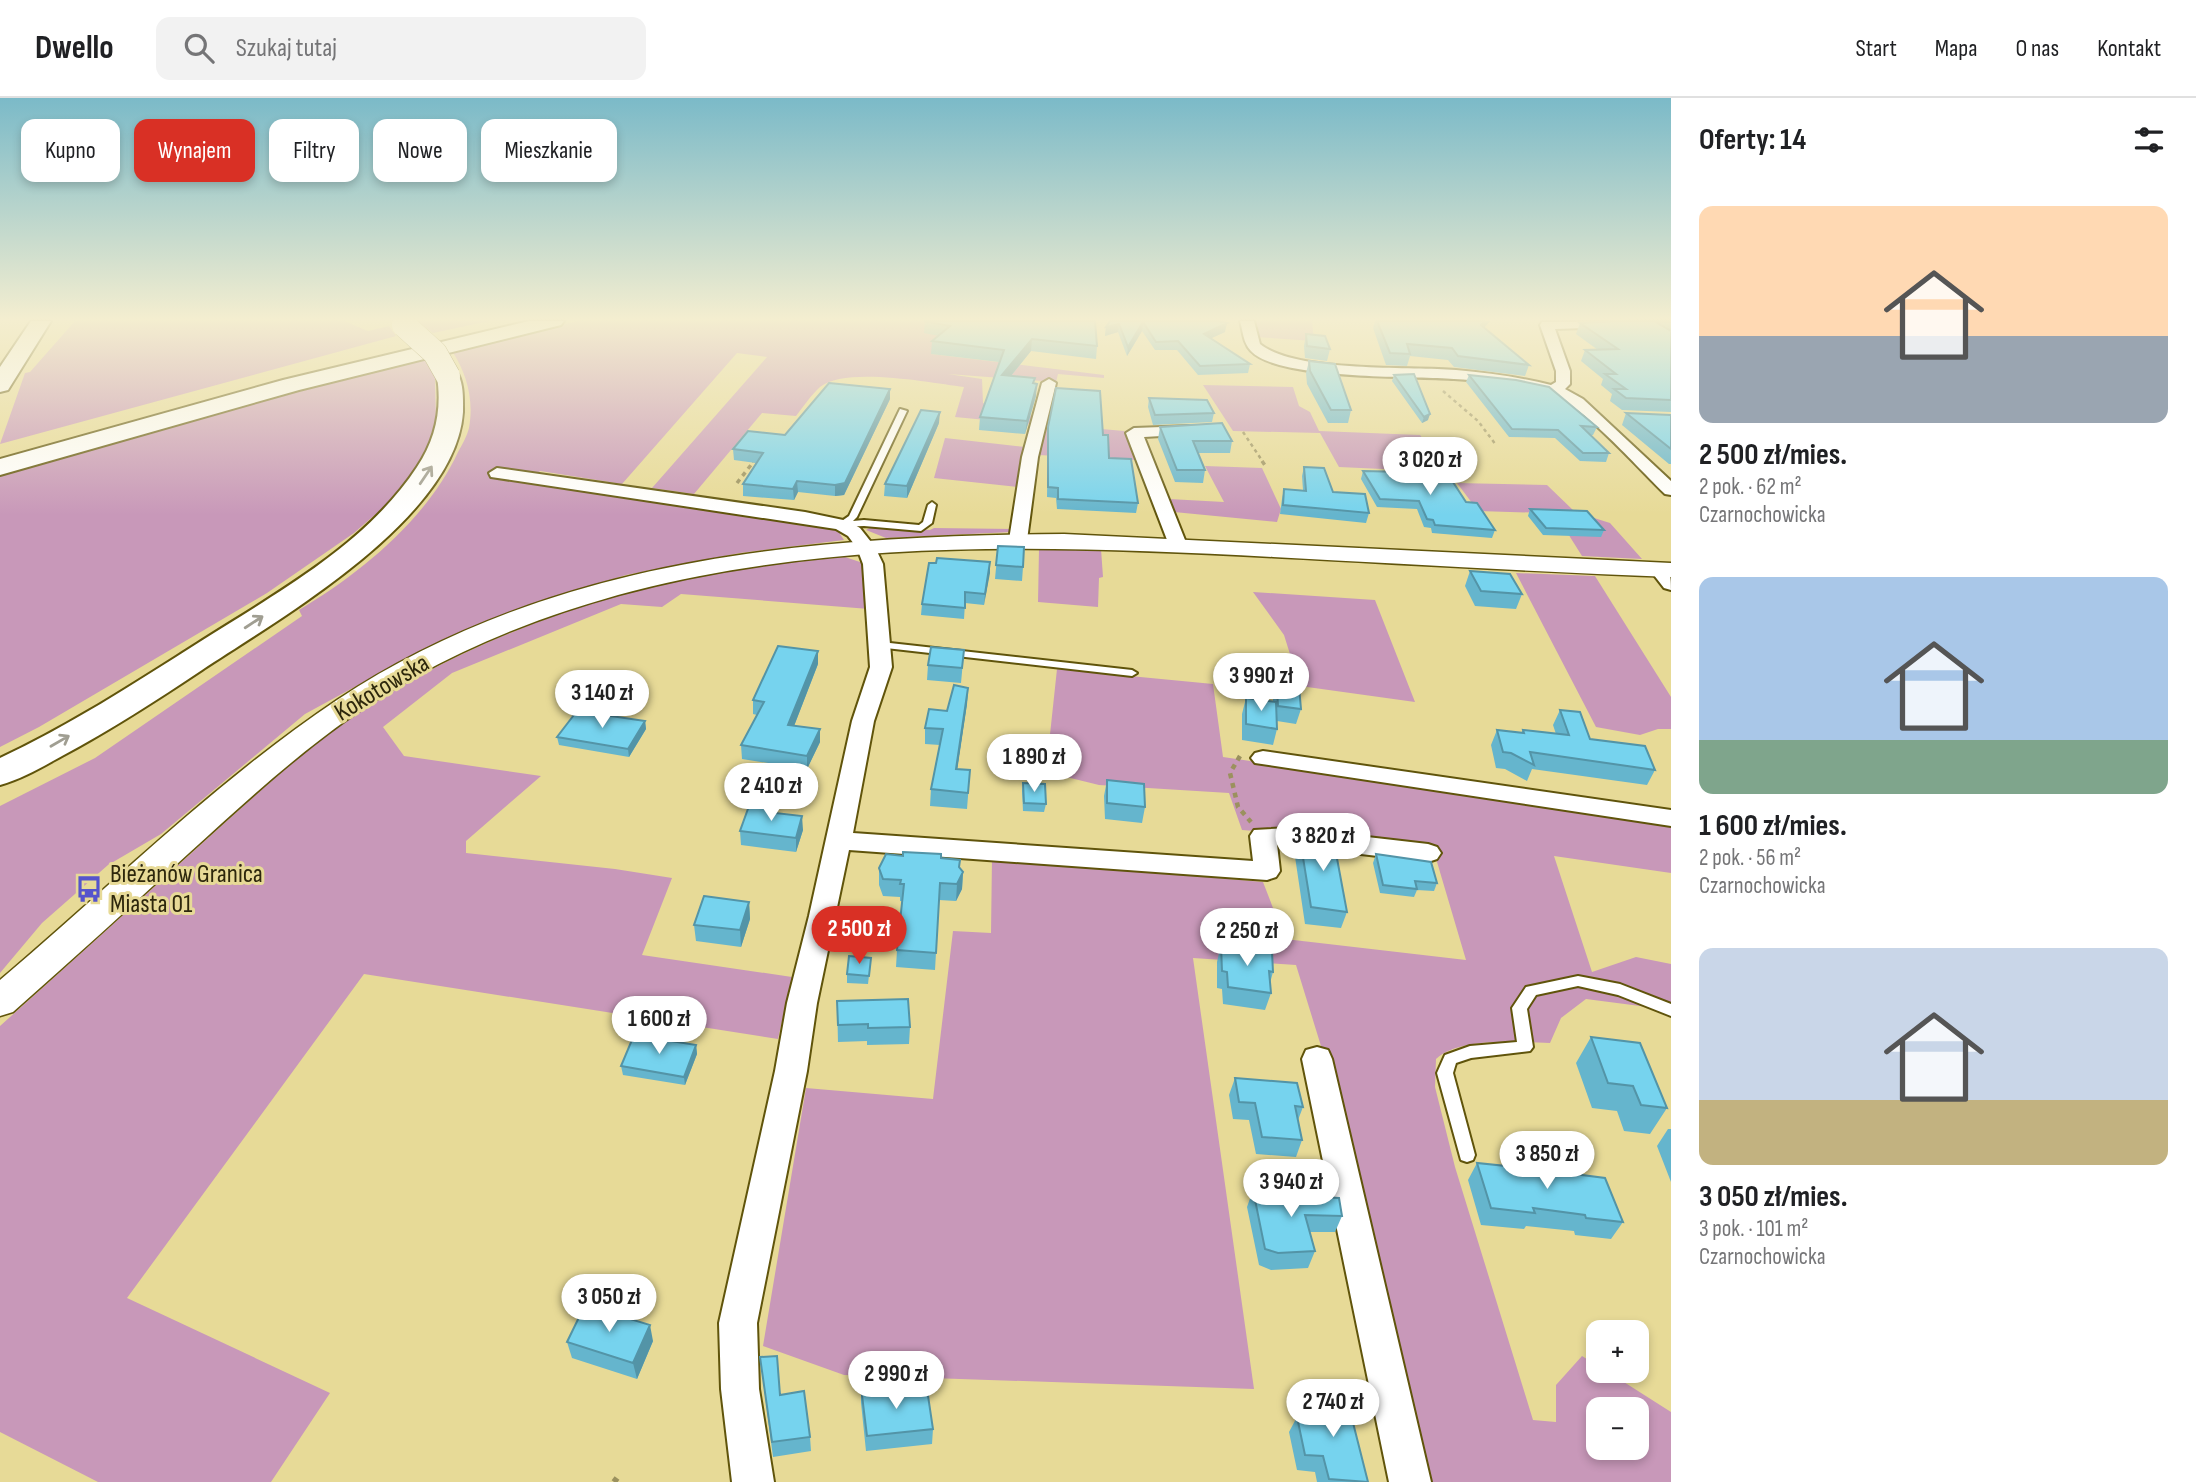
<!DOCTYPE html>
<html lang="pl">
<meta charset="utf-8">
<style>
body{margin:0;font-family:"Sofia Sans Condensed",sans-serif;background:#f2f2f2;color:#202124;height:100vh;display:flex;flex-direction:column;font-size:26px;white-space:nowrap}
*{box-sizing:border-box;margin:0}
p{font-size:23px;color:#757577}
.icon{flex:none;width:38px;height:38px;fill:none;stroke:currentColor;stroke-width:2;stroke-linecap:round;stroke-linejoin:round}
.map{position:relative;flex:1;overflow:hidden}
.side{display:flex;flex-direction:column;background:#fff;width:525px}
.side>*{flex:none}
.guide{position:absolute;left:21px;top:21px;width:665px;height:63px;display:flex;gap:14px}
.buttons{position:absolute;left:1586px;top:1222px;display:grid;gap:14px}
.buttons a{display:grid;place-items:center;width:63px;height:63px;border-radius:14px;background:#fff;box-shadow:0 4px 10px #0003;font-size:35px}
.price{position:absolute;translate:-50% -60px;padding:0 16px;border-radius:24px;background:#fff;color:#222;font-size:23px;line-height:46px;filter:drop-shadow(0 2px 4px #0008)}
.price::after{content:'';position:absolute;left:50%;top:42px;width:21px;height:16px;margin-left:-10px;background:inherit;clip-path:polygon(0 0,100% 0,50% 100%)}
.price.current{background:#d93025;color:#fff}
ul{padding:0;list-style:none}
li{display:grid;align-content:center;gap:14px;height:371px;padding:0 28px}
li span{display:grid;place-items:center;height:217px;border-radius:14px;color:#555}
li>.icon{margin-inline-start:auto}
span .icon{width:126px;height:126px;fill:#fffc;stroke-width:1}
li b{font-size:30px}
h2{display:flex;justify-content:space-between;align-items:center;height:84px;padding:0 28px;font-size:30px}
.tag{padding:0 24px;border-radius:14px;background:#fff;box-shadow:0 4px 10px #0003;font-size:24px;line-height:63px}
.tag.current{background:#d93025;color:#fff}
header{display:flex;align-items:center;gap:42px;box-sizing:border-box;height:98px;padding:0 35px;background:#fff;border-bottom:2px solid #e0e0e0}
header strong{font-size:33px}
nav{display:flex;gap:38px;margin-inline-start:auto;font-size:24px}
.search{width:490px;height:63px;background:#f2f2f2;display:flex;align-items:center;gap:18px;box-sizing:border-box;padding:0 24px;border-radius:14px;color:#757577;font-size:26px}
main{display:flex;flex:1;min-height:0}
.map>svg:first-child{display:block}
.green{fill:#c898b9;fill-rule:evenodd}
.lines{fill:none;stroke-linecap:round;stroke-linejoin:round}
.service-casing{stroke:#60540b;stroke-width:4}
.minor-casing{stroke:#60540b;stroke-width:4}
.tertiary-casing{stroke:#60540b;stroke-width:3}
.motorway-casing{stroke:#60540b;stroke-width:4}
.path-far3{stroke:#9b915e;stroke-width:2.5;stroke-dasharray:3.5 3.5;stroke-linecap:butt}
.path-far2{stroke:#9b915e;stroke-width:3.5;stroke-dasharray:4.5 4.5;stroke-linecap:butt}
.path-far1{stroke:#9b915e;stroke-width:4.5;stroke-dasharray:5 5;stroke-linecap:butt}
.path{stroke:#9b915e;stroke-width:6;stroke-dasharray:8 8;stroke-linecap:butt}
.service{fill:#fff;fill-rule:evenodd}
.minor{fill:#fff;fill-rule:evenodd}
.tertiary{fill:#fff;fill-rule:evenodd}
.motorway{fill:#fff;fill-rule:evenodd}
.motorway-bridge-casing{stroke:#60540b;stroke-width:25;stroke-linecap:butt}
.motorway-bridge{stroke:#fff;stroke-width:24}
.wall{fill:#65b5cd}
.shaded-wall{fill:#5394a7}
.building{fill:#76d3ee;stroke:#5394a7;stroke-width:2}
.oneway{stroke:#a09e92}
.labels{text-anchor:middle;dominant-baseline:central;stroke-width:6;stroke-linejoin:round;paint-order:stroke}
.street-label{font-size:26px;fill:#2d270c;stroke:#e7da97}
.poi-label{font-size:26px;fill:#2d270c;stroke:#e7da97;text-anchor:start}
</style>
<header>
<strong>Dwello</strong>
<div class="search"><svg class="icon" aria-label="search" viewBox="0 0 24 24"><circle cx="10" cy="10" r="6"/><path d="M15 15l6 6"/></svg>Szukaj tutaj</div>
<nav><a>Start</a><a>Mapa</a><a>O nas</a><a>Kontakt</a></nav>
</header>
<main>
<div class="map">
<svg width="1671" height="1384" viewBox="0 0 1671 1384">
<rect width="100%" height="100%" fill="#e7da97"/>
<path class="green" d="M75,223h269l24,10 21,-5 7,10 -396,108 25,-71 5,-1z
M417,223h72l-56,12z
M578,223h380l-27,33 173,21v3l-46,-4 -2,8 -108,-8 34,5 1,24 19,9 30,4 -2,8 -75,-7 9,-30c-32,-4 -119,-21 -144,0 -9,8 -17,20 -24,29l-34,-3 -68,81 -42,-6 115,-131 -30,-4 -115,131 -82,-13 -10,10 307,48 8,4 -5,1 4,6 -104,13 -114,22 -106,33 -103,45 -112,61 -144,120 -53,31 -66,58 -42,50v-167l95,-48 207,-142 -3,-6c62,-37 128,-91 159,-158 4,-7 9,-16 11,-24 5,-28 -2,-54 -17,-77z
M1255,223h57l2,20 -57,-4z
M424,261l11,18 1,46 -6,31 -38,46 -38,33 -87,60 -228,134 -39,20v-272l168,-49z
M1203,287l90,2 6,19 11,6 9,19 101,4 28,37 -109,-5 -19,-34 -87,-2z
M1045,326l79,7 11,29 -97,-5z
M945,340l80,9 -7,40 -84,-9z
M1205,368l57,2 19,41 -4,13 -103,-10 -5,-13 55,3z
M1457,385l90,2 28,27 35,11 32,36 -60,-3 -17,-27 -18,-16 -69,-2z
M873,428l57,4 4,-2 80,1 -2,3 -126,6 -20,-8z
M1039,451h62l2,28 -4,1 -1,29 -60,-5z
M845,459l18,6 6,46 -188,-15 -19,13 -41,-3 -169,69 -69,54 21,29 137,20 -75,65v12l149,16 57,9 -30,77 150,22 -14,62 -414,-65 -237,324 203,95 -59,89h-173l-98,-50v-406c66,-59 131,-118 196,-177 64,-58 127,-118 202,-161 91,-53 197,-91 300,-112 49,-10 98,-14 147,-19z
M1516,475l79,3 76,121v32h-13l-18,6 -44,-8z
M1253,494l122,8 40,102 -115,-16 -16,-51z
M1057,571l156,15 10,73 448,66v50l-117,-17 38,116 44,-15 35,7v46l-85,-11 -25,19 -11,25c-32,-1 -90,-6 -114,16l-1,28 20,80 78,253 23,2v-37l26,-29 16,10v4h7l66,42v70h-248l-98,-423 -29,-94 -103,-7 61,431 -410,-14 -81,-29 43,-258 127,11 20,-168 38,2 1,-75 271,24 22,57 181,21 -34,-115 -190,-15 -13,-37 -130,-8 -53,-13zM1598,1311h38v38h-38z"/>
<g class="lines">
<defs>
<path id="service" d="M900,311l7,2 -50,106 -4,4 11,-1 55,5 4,-3 5,-17 4,-3 4,3 -4,18 -11,8 -57,-5 -25,1v-4l10,-7z
M881,544l251,28 5,3 -5,3 -255,-29 -1,-2z
M1578,878l42,8 51,20v12l-53,-21 -40,-9 -42,9 -9,14 6,38 -3,4 -59,7 -15,5 -3,10 22,82 -2,5 -6,2 -6,-2 -24,-87 8,-18 25,-9 47,-4 -5,-34 14,-21z"/>
<path id="minor" d="M1240,223h14l6,23c36,29 148,22 196,26 32,3 64,7 95,15l5,-3v-11l-16,-46 2,-3 129,-1v4l-116,4 15,42v13l-5,5 18,10 88,82v14l-6,-1c-28,-27 -83,-90 -116,-101 -30,-9 -63,-12 -95,-14 -42,-3 -176,1 -203,-28 -8,-8 -8,-20 -11,-30z
M1049,281l7,4 -18,74 -11,83 -9,6 -9,-6 13,-83 20,-74z
M1190,328l8,5 -2,3 -52,3 43,108 -9,6 -9,-6 -43,-112 8,-5z
M497,370l308,44 43,9 12,7 15,19 8,17 9,103 -18,54 -21,112 400,28 -3,-25 4,-6 35,-2 139,16 9,3 4,6 -4,6 -9,3 -151,-18 3,27 -4,6 -9,3 -418,-30 -32,153 -10,68 -50,252 2,66 15,93h-42l-11,-93 -2,-66 56,-252 12,-68 22,-87 43,-195 18,-54 -7,-103 -6,-16 -9,-12 -12,-7 -345,-52 -2,-4z
M1660,466c11,4 11,14 11,26l-7,-2 -14,-18z
M1263,653l408,59v16l-416,-63 -4,-5 4,-5z
M1317,949l11,3 4,9 99,423h-42l-87,-423 4,-9z"/>
<path id="tertiary" d="M1064,436l607,29v14c-133,-5 -265,-13 -398,-20 -289,-15 -595,-25 -857,119 -85,47 -157,113 -228,178 -58,53 -116,106 -175,158l-13,4v-36c111,-94 216,-199 337,-280 217,-144 475,-164 727,-166z"/>
<path id="motorway" d="M31,223h20l-43,69 -8,2v-25z
M529,223h35l-3,4 -262,65 -299,85v-16l283,-79z
M448,271l8,2c8,11 7,28 7,41 -7,106 -181,205 -261,258 -45,30 -91,60 -140,86 -20,11 -40,23 -62,29v-27c69,-32 133,-74 198,-115 78,-50 167,-97 219,-176 19,-28 25,-58 20,-91l3,-5z"/>
</defs>
<use href="#service" class="service-casing"/>
<use href="#minor" class="minor-casing"/>
<use href="#tertiary" class="tertiary-casing"/>
<use href="#motorway" class="motorway-casing"/>
<path class="path-far3" d="M1443,293l35,30 18,24
M1243,334l20,30
M752,364l3,-3"/>
<path class="path-far2" d="M1262,363l5,7
M737,385l17,-22"/>
<path class="path-far1" d="M1240,658l-10,17 8,34 13,15"/>
<path class="path" d="M614,1384l3,-4"/>
<use href="#service" class="service"/>
<use href="#minor" class="minor"/>
<use href="#tertiary" class="tertiary"/>
<use href="#motorway" class="motorway"/>
<defs>
<path id="motorway-bridge" d="M404,227l31,28 13,23"/>
</defs>
<use href="#motorway-bridge" class="motorway-bridge-casing"/>
<use href="#motorway-bridge" class="motorway-bridge"/>
</g>
<path class="wall" d="M925,223l172,25 -1,13 -65,-8 -20,25 23,7 2,13 -11,38 -46,-4 1,-13 19,-55 -68,-8 1,-13 7,-5 -15,-3z
M1110,223h108l7,11 -14,6 39,26 -2,9 -50,2 -21,-25h-22l-13,-19 -15,25 -9,-24 -13,4 1,-9z
M1375,223h115l-6,7 45,37 -4,11 -71,-9 -6,-7 -38,-4 -3,10 -21,-1 -13,-37z
M1671,223v91l-49,-2 -12,-9 2,-7 -11,-9 2,-6 -22,-18 4,-11h13l-22,-16 4,-11z
M1306,236l24,15 -3,12 -22,-3 -1,-12z
M1309,263l42,49 -3,13h-20l-21,-39 -1,-11z
M1394,277l34,45 -6,3 -30,-42z
M1469,277l128,52 -4,8h-3l19,18 -3,9 -26,-1 -25,-23 -46,-1 -43,-55z
M1149,300l65,15 -2,9 -59,3 -5,-18z
M890,301l-46,96 -9,1 -37,-4 -4,8 -51,-4v-12l13,-21 -22,-3 -1,-11 52,-14z
M1626,315l45,2v49h-2l-47,-39z
M939,325l-32,75 -23,-2 1,-12z
M1048,329l55,8 6,23 29,45 -2,10 -79,-4 -1,-11 -9,-1z
M1160,329l72,14 -2,12h-32l7,17 -2,13 -28,-1 -17,-43z
M1304,369l29,25 36,21 -3,10 -86,-9 2,-15 2,-10 19,1 -1,-14z
M1363,373l103,31 29,28 -3,8 -60,-5 -1,-5 -7,-1 -7,-18 -40,-2 -16,-28z
M1530,411l74,21 -3,7 -58,-2 -15,-19z
M998,448l25,21 -1,14 -27,-2z
M990,464l-6,43 -19,-2 -1,16 -43,-4 1,-11z
M1470,473l52,23 -6,15 -41,-3 -10,-20z
M964,552l-3,33 -34,-3 1,-15z
M818,566l-24,62 26,16 -13,27 -65,-10 -1,-14 16,-30 -4,-1v-14z
M1276,576l25,35 -5,15 -19,-3v8l-4,16 -31,-5v-26l4,-16 27,3v-13z
M968,590l-1,16 -10,65 13,1 -3,39 -37,-3 1,-17 9,-44 -15,-1v-16l22,-17z
M1560,612l30,29 65,31 -8,15 -115,-16 -5,12 -22,-12 -9,-1 -5,-23 6,-15 24,3 2,-3 33,4 -3,-9z
M645,623l1,8 -17,28 -70,-12 -2,-8z
M1107,682l38,27 -3,16 -37,-4 -1,-23z
M1023,685l23,21 -2,8 -21,-1 -1,-20z
M777,711v4l26,17 -7,22 -55,-7 -1,-14z
M1299,735l48,79 -6,16 -36,-4 -11,-74z
M1376,756l61,29 -3,8 -17,-1 -3,7 -34,-4 -7,-30z
M941,760l18,9 4,5 -1,17 -6,12 -17,-1 -4,70 -39,-3 1,-17 5,-49h-2v-4l-17,-1 -4,-11v-17z
M749,804l1,17 -9,28 -45,-6 -2,-16z
M1221,847l52,27 -3,11 1,10 -6,17 -42,-6 -1,-15 -5,-1v-26z
M871,860l-3,26 -21,-1v-9z
M837,903l73,26 -1,17 -42,1v-4l-29,1z
M1591,939l76,71 -17,26 -26,-3 -7,-20 -25,-3 -16,-45z
M696,947l1,9 -12,31 -62,-10 -2,-9z
M1235,980l68,29 -5,13 4,20 -6,17 -40,-3 -7,-34 -16,-1 -4,-24z
M1668,1031h3v53l-14,-36z
M1513,1061l38,12 72,51 -12,17 -36,-4 -1,-4 -48,-5 -2,3 -43,-4 -13,-45 9,-17 32,3z
M1253,1092l48,6 41,20 -7,16h-25l5,19 -7,17 -37,2 -12,-5 -12,-58z
M653,1243l-16,38 -65,-21 -5,-16z
M760,1259l20,38 30,42 1,14 -38,6z
M861,1289l25,6 47,36 -1,15 -66,7 -5,-48z
M1310,1299l58,85h-51l-2,-10 -18,-2 -8,-38 8,-15h6l-1,-4z"/>
<path class="shaded-wall" d="M1484,223h6l-13,15 4,-11z
M1143,224l-1,9 -15,25 1,-9z
M1227,225l-2,9 -22,10 1,-8z
M1119,226l-1,8 -13,4 1,-9z
M1032,241l-1,12 -30,37 1,-13z
M1037,286l-1,12 -11,38 2,-13z
M890,291v10l-46,96 -9,1v-11z
M940,314l-1,11 -32,75v-12z
M1430,316l-2,6 -6,3 2,-6z
M797,383l1,11 -4,8 -1,-11z
M990,464v11l-6,32 1,-11z
M818,553v13l-29,75 -1,-14z
M968,590l-1,16 -12,81 1,-16z
M645,623l1,8 -17,28 -1,-8z
M820,631v13l-13,27v-13z
M802,718l1,14 -7,22v-14z
M963,774l-1,17 -6,12 1,-17z
M749,804l1,17 -9,28 -1,-17z
M696,947l1,9 -12,31 -1,-8z
M650,1227l3,16 -16,38 -4,-16z"/>
<path class="building" d="M924,223h171l2,25 -65,-7 -30,36 33,3 -2,5 4,1 -10,37 -47,-4 24,-67 -72,-9 18,-15z
M1110,223h108l9,2 -23,11 46,30 -50,2 -22,-25 -22,1 -13,-20 -15,25 -9,-23 -13,3z
M1377,223h107l-3,4 48,40 -71,-9 -6,-8 -45,-4 3,10 -20,-1z
M1615,223h56v1l-17,-1 17,10v69l-45,-2 -12,-9h12l-21,-15h11l-31,-24 33,-1 -38,-26z
M1306,236l19,2 5,13 -23,-3z
M1309,263l26,3 16,46h-20l-21,-39z
M1414,276l16,40 -6,3 -30,-42z
M1469,277l47,5 33,7 48,40 -16,-1 28,27h-26l-25,-23 -46,-1z
M829,285l61,6 -45,94 -10,2 -38,-4 -4,8 -50,-5 20,-31 -30,-4 15,-18 37,4z
M1056,290l44,3 3,44h5l1,23 22,1 7,44 -80,-4v-11l-10,-1v-60z
M1149,300l58,2 7,13 -59,2z
M921,312l19,2 -33,74 -22,-2z
M1626,315l45,2v34z
M1222,325l10,18h-39l12,29h-28l-17,-43z
M1304,369l20,1 9,24 32,2 4,19 -86,-8 1,-16 22,2z
M1363,373l84,2 19,29 11,1 18,27 -60,-5 -2,-5 -6,-1 -8,-18 -39,-2z
M1530,411l57,2 17,19 -58,-2z
M998,448l26,1 -1,20 -27,-2z
M937,460l53,4 -5,32 -20,-2v16l-43,-4 7,-41h7z
M1470,473l40,3 12,20 -41,-3z
M778,548l40,5 -30,74 32,4 -13,27 -66,-11 23,-43 -11,-2z
M931,549l33,3 -2,18 -34,-3z
M1276,576l22,2 3,33 -23,-3z
M954,587l14,3 -12,81 14,1 -2,23 -37,-4 12,-60 -18,-1 4,-19 18,2z
M1246,600l30,4 1,27 -31,-5z
M1560,612l20,2 10,27 55,7 10,24 -125,-18 4,13 -23,-12 -8,-1 -6,-22 27,3 -1,-3 46,5z
M577,613l68,10 -17,28 -71,-12z
M1107,682l37,4 1,23 -38,-4z
M1023,685l22,1 1,20 -22,-1z
M749,708l28,3 -2,4 27,3 -6,22 -56,-7z
M1299,735l34,4 14,75 -36,-5z
M903,754l38,2v4l19,2 -1,7 4,5 -6,12 -17,-1 -4,70 -39,-3 7,-66h-4l1,-4 -18,-1 -4,-11 7,-14 17,2z
M1376,756l55,8 6,21 -22,-2 2,8 -34,-4z
M704,798l45,6 -9,28 -46,-5z
M1221,847l51,7 1,20 -4,-1 2,22 -43,-6 -1,-15 -5,-1z
M849,858l22,2 -2,18 -22,-2z
M908,901l2,28 -42,1v-4l-30,1 -1,-24z
M634,937l62,10 -12,32 -63,-11z
M1591,939l49,6 27,65 -26,-3 -8,-19 -25,-3z
M1235,980l62,5 6,24 -8,-1 7,34 -40,-3 -7,-34 -16,-1z
M1513,1061l34,3 4,9 54,7 18,44 -37,-4 -1,-3 -52,-7 2,5 -44,-5 -14,-45 39,4z
M1253,1092l47,2 1,4 38,2 3,18 -37,-1 10,36 -37,2 -13,-4z
M585,1207l65,20 -17,38 -66,-21z
M777,1258l3,39 24,-4 6,46 -38,5 -12,-85z
M886,1287v8l41,-4 6,40 -66,7 -6,-49z
M1310,1299l37,2 21,83 -39,-3 -6,-23 -18,-1 -8,-38 18,1z"/>
<defs><path id="oneway-shaft" d="M-6 0H5M1.5-3L5.5 0L1.5 3" fill="none" stroke-width="1.6" stroke-linecap="round" stroke-linejoin="round" transform="scale(1.75)"/></defs>
<g class="oneway">
<use href="#oneway-shaft" transform="translate(426 377) rotate(-56)"/>
<use href="#oneway-shaft" transform="translate(254 524) rotate(-33)"/>
<use href="#oneway-shaft" transform="translate(60 643) rotate(-30)"/>
</g>
<linearGradient id="sky" x2="0" y2="1"><stop stop-color="#7bbac8"/><stop offset="0.53" stop-color="#f4eed0"/><stop offset="1" stop-color="#f4eed0" stop-opacity="0"/></linearGradient>
<rect width="1671" height="417" fill="url(#sky)"/>
<defs>
<symbol id="bus-bare" viewBox="-9 -9 18 18"><path d="M-5-6H5V4H4V6H2V4H-2V6H-4V4H-5ZM-3.5-4V0h7V-4ZM-3.5 1.2v1.5H-2V1.2ZM2 1.2v1.5H3.5V1.2Z" fill="#5554cc" stroke="#e7da97" stroke-width="2.5" paint-order="stroke"/></symbol>
</defs>
<g fill-rule="evenodd">
<use href="#bus-bare" x="70" y="772" width="38" height="38"/>
</g>
<g class="labels">
<g class="street-label">
<text transform="translate(382 590) rotate(-31)">Kokotowska</text>
</g>
<g class="poi-label">
<text x="110" y="776">Bieżanów Granica<tspan x="110" dy="30">Miasta 01</tspan></text>
</g>
</g>
</svg>
<div class="buttons">
<a>+</a>
<a>−</a>
</div>
<b class="price" style="left:1430px;top:399px">3 020 zł</b>
<b class="price" style="left:1261px;top:615px">3 990 zł</b>
<b class="price" style="left:602px;top:632px">3 140 zł</b>
<b class="price" style="left:1034px;top:696px">1 890 zł</b>
<b class="price" style="left:771px;top:725px">2 410 zł</b>
<b class="price" style="left:1323px;top:775px">3 820 zł</b>
<b class="price current" style="left:859px;top:868px">2 500 zł</b>
<b class="price" style="left:1247px;top:870px">2 250 zł</b>
<b class="price" style="left:659px;top:958px">1 600 zł</b>
<b class="price" style="left:1547px;top:1093px">3 850 zł</b>
<b class="price" style="left:1291px;top:1121px">3 940 zł</b>
<b class="price" style="left:609px;top:1236px">3 050 zł</b>
<b class="price" style="left:896px;top:1313px">2 990 zł</b>
<b class="price" style="left:1333px;top:1341px">2 740 zł</b>
<div class="guide">
<a class="tag">Kupno</a>
<a class="tag current">Wynajem</a>
<a class="tag">Filtry</a>
<a class="tag">Nowe</a>
<a class="tag">Mieszkanie</a>
</div>
</div>
<section class="side">
<h2>Oferty: 14<svg class="icon" aria-label="filters" viewBox="0 0 24 24"><path d="M4 7h16M4 17h16"/><circle cx="9" cy="7" r="2"/><circle cx="15" cy="17" r="2"/></svg></h2>
<ul>
<li><span style="background:linear-gradient(#ffd9b3 60%,#9aa5b1 0)"><svg class="icon" aria-label="home" viewBox="0 0 24 24"><path d="M3 11l9-7 9 7M6 9v11h12V9"/></svg></span><div><b>2 500 zł/mies.</b><p>2 pok. · 62 m²</p><p>Czarnochowicka</p></div></li>
<li><span style="background:linear-gradient(#a9c7e8 75%,#7fa58c 0)"><svg class="icon" aria-label="home" viewBox="0 0 24 24"><path d="M3 11l9-7 9 7M6 9v11h12V9"/></svg></span><div><b>1 600 zł/mies.</b><p>2 pok. · 56 m²</p><p>Czarnochowicka</p></div></li>
<li><span style="background:linear-gradient(#c9d6e8 70%,#c2b280 0)"><svg class="icon" aria-label="home" viewBox="0 0 24 24"><path d="M3 11l9-7 9 7M6 9v11h12V9"/></svg></span><div><b>3 050 zł/mies.</b><p>3 pok. · 101 m²</p><p>Czarnochowicka</p></div></li>
</ul>
</section>
</main>
